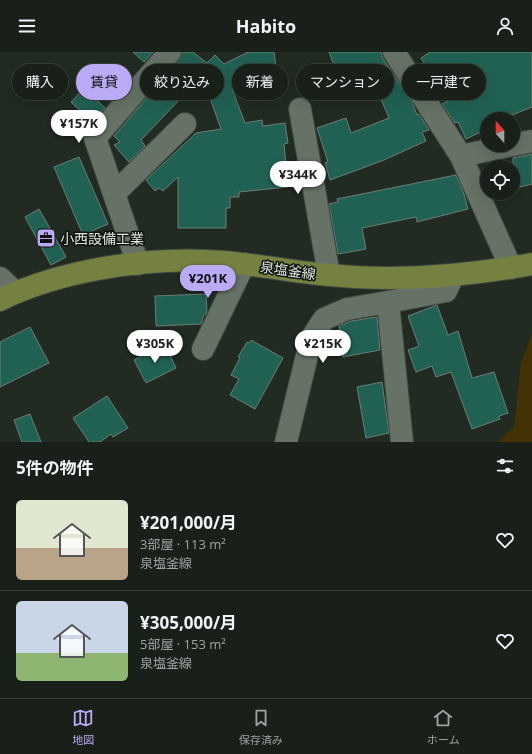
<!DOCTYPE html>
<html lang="ja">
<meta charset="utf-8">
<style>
body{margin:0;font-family:"Open Sans","Noto Sans JP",sans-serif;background:#222822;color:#f1f3f6;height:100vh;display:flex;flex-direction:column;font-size:15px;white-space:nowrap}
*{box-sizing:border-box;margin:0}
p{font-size:13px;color:#9fa3a2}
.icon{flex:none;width:22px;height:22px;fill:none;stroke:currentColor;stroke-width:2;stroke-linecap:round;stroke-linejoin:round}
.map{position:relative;height:390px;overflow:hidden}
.panel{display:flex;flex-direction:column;background:#192019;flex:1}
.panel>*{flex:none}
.guide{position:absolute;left:12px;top:12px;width:508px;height:36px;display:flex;gap:8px}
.needle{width:26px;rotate:339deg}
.tools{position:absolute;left:480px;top:60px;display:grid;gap:8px}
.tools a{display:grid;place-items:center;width:40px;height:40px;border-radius:50%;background:#192019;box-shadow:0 4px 16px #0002,0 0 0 1px #373e38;font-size:20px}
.price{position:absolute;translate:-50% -34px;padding:0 9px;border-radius:14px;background:#fff;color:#222;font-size:13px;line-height:26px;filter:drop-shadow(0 1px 2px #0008)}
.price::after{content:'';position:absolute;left:50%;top:24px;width:12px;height:9px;margin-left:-6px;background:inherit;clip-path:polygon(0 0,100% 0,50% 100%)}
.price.selected{background:#bbaaf6;color:#111}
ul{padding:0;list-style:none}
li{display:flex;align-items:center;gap:12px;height:100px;padding:0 16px}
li+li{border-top:1px solid #373e38}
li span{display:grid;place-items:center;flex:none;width:112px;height:80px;border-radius:6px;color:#555}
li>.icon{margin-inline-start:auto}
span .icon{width:48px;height:48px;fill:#fffc;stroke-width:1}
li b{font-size:17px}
h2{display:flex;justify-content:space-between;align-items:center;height:48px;padding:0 16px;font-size:17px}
.tag{padding:0 14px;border-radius:18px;background:#192019;box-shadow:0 4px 16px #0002,0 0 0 1px #373e38;font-size:14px;line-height:36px}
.tag.selected{background:#bbaaf6;color:#111}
header{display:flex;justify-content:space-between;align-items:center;height:52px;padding:0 16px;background:#192019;font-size:18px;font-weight:700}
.tab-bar{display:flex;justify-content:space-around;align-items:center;height:56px;border-top:1px solid #373e38;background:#192019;font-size:11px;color:#9fa3a2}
.tab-bar a{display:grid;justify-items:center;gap:2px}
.tab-bar .selected{color:#bbaaf6}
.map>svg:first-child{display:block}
.green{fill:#433206}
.building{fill:#216153;stroke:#6c7e78}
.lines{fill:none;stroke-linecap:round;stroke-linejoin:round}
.minor-casing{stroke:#3d473e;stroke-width:24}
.major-casing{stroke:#3d473e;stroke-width:24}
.minor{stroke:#667266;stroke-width:22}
.major{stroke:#758140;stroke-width:22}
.labels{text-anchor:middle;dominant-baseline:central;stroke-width:3;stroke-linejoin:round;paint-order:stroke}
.poi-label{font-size:14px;fill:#e0e7e0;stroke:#0e120e;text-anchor:start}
.street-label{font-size:14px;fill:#e0e7e0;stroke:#0e120e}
</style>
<header><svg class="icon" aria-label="menu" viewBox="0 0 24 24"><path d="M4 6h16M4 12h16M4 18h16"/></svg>Habito<svg class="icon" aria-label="person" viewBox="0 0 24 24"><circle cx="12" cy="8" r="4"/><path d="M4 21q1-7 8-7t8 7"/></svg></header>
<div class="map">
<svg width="532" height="390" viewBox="0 0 532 390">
<rect width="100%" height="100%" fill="#212b21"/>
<path class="green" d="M532,282v108h-34l16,-15 7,-64z"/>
<path class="building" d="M133,0h20l-9,10z
M182,0h11l14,11 8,-8 9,9 24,-12h26l2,15 -44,22 13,34 17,-3 1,6 22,-3 3,20 -4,1 4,43 -49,5v5h-9v11h-4v20h-48v-51l-15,14 -4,-3 -4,3 -9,-11 50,-47 25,-4 -19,-53 -61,64 4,6 -16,16 -15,-17 6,-3 -6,-6 65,-76z
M329,0h52l2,7 29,43 5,13 2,-1 10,16 -7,2 4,9 -42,19 -54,20 -5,-17 3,-1 -11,-34 29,-10 5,15 38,-15 -17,-40 -29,11z
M430,0h102v55l-30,12h-15v10l-21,10 -8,-17 -3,1 -13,-19 6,-3 -27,-43z
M84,36l21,20 -13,14 -21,-20z
M532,102v30l-19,5v-31z
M79,105l29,67 -25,11 -29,-68z
M456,123l8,19 4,15 -51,13 -1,-5 -54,11 4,21 -28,5 -9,-50 9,-2 -1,-3z
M39,157l27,48 -15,8 -26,-48z
M206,242l1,18 -4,5 -2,7 -45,2 -1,-30z
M437,253l11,30 10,-4 14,47 22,-6 14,41 -9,3 1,3 -28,10 -21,-57 -15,5 -4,-11 -16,6 -8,-22 11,-4 -11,-30z
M377,265l3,33 -37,7 -4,-31 12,-5z
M30,275l19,36 -49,24v-45z
M251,288l32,18 -28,51 -25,-14 9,-16 -8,-4 9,-17 -2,-1 9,-15 2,1z
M165,293l11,23 -30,15 -12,-23z
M382,330l7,51 -23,5 -9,-51z
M107,344l21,32 -15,9 -2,-3 -11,8h-11l-16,-24z
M30,362l11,28h-19l-8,-22z"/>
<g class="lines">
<defs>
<path id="minor" d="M394,0l67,104 50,112
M300,57l29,166
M513,93l19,-4
M461,104l51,-11
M114,142l71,-70
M138,212l-43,-126 75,-86
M0,226l15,14
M203,297l41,-85
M286,390l25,-103 13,-20 23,-10 41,-7
M402,390l-14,-140 58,-11 7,-15"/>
<path id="major" d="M0,248c58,-29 142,-42 207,-39 41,1 82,11 123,14 67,7 136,1 202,-11"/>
</defs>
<use href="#minor" class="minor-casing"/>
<use href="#major" class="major-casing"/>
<use href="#minor" class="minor"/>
<use href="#major" class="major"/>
</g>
<defs>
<symbol id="office-square" viewBox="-11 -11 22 22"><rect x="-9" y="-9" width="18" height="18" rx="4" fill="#bbaaf6" stroke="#0e120e"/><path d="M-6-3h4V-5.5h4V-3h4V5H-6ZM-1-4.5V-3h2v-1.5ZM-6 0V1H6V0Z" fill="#111"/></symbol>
</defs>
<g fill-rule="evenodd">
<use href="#office-square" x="35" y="175" width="22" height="22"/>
</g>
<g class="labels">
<g class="poi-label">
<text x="60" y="186">小西設備工業</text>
</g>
<g class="street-label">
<text transform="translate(288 218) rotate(8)">泉塩釜線</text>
</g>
</g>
</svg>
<div class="tools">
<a><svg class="needle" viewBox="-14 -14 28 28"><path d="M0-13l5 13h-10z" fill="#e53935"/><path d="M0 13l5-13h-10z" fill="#9fa3a2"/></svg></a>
<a><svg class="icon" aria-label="locate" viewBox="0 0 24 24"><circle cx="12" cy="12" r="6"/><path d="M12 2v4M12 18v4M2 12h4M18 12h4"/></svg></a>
</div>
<b class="price" style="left:79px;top:92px">¥157K</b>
<b class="price" style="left:298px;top:143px">¥344K</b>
<b class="price selected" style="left:208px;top:247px">¥201K</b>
<b class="price" style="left:155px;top:312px">¥305K</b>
<b class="price" style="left:323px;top:312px">¥215K</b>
<div class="guide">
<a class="tag">購入</a>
<a class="tag selected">賃貸</a>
<a class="tag">絞り込み</a>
<a class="tag">新着</a>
<a class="tag">マンション</a>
<a class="tag">一戸建て</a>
</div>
</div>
<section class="panel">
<h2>5件の物件<svg class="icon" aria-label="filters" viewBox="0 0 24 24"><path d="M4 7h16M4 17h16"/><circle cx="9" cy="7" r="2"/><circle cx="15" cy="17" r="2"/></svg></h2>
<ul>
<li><span style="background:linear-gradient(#dfe7d0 60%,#b9a48a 0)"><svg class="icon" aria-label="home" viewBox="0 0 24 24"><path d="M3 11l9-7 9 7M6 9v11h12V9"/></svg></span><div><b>¥201,000/月</b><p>3部屋 · 113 m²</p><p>泉塩釜線</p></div><svg class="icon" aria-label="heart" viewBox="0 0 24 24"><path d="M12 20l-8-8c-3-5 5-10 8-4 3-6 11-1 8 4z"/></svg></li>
<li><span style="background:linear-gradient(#c9d6e8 65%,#8fb573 0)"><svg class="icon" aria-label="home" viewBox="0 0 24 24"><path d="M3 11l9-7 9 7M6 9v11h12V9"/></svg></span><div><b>¥305,000/月</b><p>5部屋 · 153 m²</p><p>泉塩釜線</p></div><svg class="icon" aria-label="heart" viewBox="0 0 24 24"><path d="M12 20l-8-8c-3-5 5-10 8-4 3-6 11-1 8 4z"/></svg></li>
</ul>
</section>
<nav class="tab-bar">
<a class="selected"><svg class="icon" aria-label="map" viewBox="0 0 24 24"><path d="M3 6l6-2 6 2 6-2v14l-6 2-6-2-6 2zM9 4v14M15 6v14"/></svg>地図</a>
<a><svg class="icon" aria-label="saved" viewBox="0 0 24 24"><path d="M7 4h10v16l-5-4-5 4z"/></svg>保存済み</a>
<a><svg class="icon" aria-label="home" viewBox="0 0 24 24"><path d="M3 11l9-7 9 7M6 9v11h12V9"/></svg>ホーム</a>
</nav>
